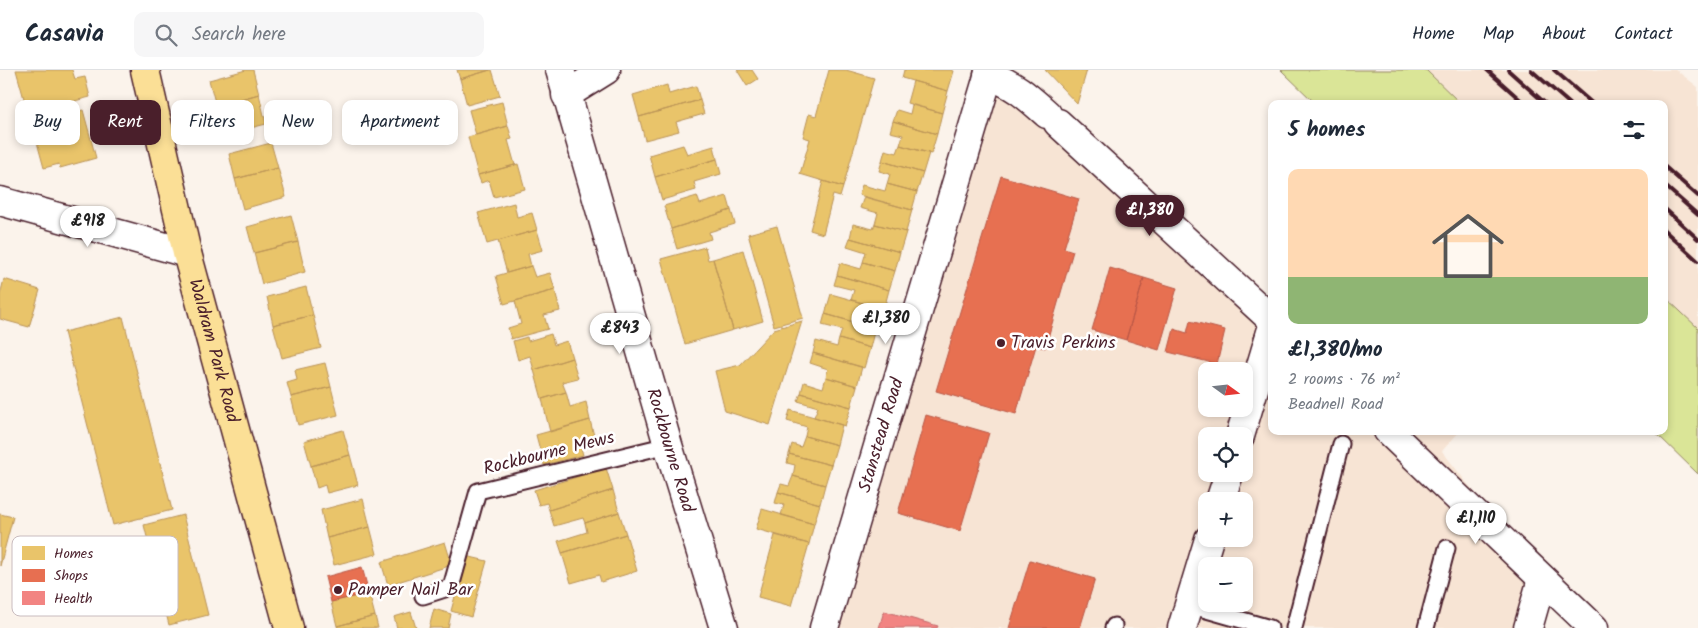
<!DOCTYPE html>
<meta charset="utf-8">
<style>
body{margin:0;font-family:Kalam,sans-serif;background:#f6f6f7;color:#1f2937;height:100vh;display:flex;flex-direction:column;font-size:19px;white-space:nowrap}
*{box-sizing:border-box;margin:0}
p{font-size:16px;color:#747a83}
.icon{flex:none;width:28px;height:28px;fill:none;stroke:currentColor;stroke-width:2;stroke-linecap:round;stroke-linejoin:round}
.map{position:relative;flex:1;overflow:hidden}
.details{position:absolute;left:1268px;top:30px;width:400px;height:335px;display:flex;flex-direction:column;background:#fff;border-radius:10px;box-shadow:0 2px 8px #0003}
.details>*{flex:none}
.hud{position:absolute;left:15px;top:30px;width:475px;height:45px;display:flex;gap:10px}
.needle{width:32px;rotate:105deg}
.tools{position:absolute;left:1198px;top:292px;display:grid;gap:10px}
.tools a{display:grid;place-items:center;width:55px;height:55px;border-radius:10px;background:#fff;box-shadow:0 2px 8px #0003;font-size:25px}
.price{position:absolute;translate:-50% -42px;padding:0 11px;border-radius:18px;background:#fff;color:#222;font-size:16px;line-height:32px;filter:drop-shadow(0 1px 2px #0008)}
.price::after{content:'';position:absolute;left:50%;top:30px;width:15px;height:11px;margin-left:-8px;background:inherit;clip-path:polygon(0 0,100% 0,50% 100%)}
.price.active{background:#4a1f2b;color:#fff}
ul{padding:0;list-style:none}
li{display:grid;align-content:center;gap:10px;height:265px;padding:0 20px}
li+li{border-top:1px solid #e0e1e3}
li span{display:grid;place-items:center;height:155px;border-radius:10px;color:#555}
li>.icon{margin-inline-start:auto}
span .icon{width:90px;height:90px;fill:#fffc;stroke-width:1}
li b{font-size:21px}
h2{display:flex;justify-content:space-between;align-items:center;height:60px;padding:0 20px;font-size:21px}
.pill{padding:0 18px;border-radius:10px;background:#fff;box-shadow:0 2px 8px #0003;font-size:18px;line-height:45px}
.pill.active{background:#4a1f2b;color:#fff}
header{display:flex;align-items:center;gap:30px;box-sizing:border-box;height:70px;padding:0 25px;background:#fff;border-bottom:1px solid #e0e1e3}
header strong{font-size:24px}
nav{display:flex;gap:28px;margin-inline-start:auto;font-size:18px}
.search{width:350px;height:45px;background:#f6f6f7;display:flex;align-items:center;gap:12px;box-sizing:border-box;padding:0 18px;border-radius:10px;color:#747a83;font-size:19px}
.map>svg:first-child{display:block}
.built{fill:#f7e4d4;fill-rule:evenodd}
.green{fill:#dae597;stroke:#928261}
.homes{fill:#e9c46a;stroke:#b99257}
.shops{fill:#e76f51;stroke:#b85746}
.health{fill:#f28482;stroke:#c06668}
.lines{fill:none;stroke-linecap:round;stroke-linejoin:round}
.lane-casing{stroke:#4a1f2b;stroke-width:19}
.street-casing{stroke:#4a1f2b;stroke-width:31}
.highway-casing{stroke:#4a1f2b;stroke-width:31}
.lane{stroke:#fff;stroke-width:15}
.street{stroke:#fff;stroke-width:28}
.highway{stroke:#fbdf96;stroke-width:28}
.rail{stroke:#4a1f2b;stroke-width:4}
.poi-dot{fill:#4a1f2b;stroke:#fff;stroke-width:2}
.labels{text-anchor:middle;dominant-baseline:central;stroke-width:5;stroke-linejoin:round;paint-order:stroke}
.poi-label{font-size:18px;fill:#4a1f2b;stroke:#fff;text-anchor:start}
.street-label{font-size:18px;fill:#4a1f2b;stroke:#fff}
.key{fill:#fff;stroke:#c9bcbf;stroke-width:1}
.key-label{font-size:14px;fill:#4a1f2b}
</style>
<header>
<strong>Casavia</strong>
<div class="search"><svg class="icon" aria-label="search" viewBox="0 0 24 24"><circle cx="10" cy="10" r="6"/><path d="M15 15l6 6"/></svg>Search here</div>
<nav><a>Home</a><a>Map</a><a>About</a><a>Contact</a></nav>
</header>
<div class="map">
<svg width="1698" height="558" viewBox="0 0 1698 558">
<rect width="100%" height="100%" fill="#fbf3eb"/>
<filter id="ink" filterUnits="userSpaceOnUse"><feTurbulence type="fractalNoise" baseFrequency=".02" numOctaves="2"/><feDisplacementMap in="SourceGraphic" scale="10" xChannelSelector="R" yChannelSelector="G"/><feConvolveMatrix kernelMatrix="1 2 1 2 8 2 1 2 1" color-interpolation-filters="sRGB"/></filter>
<g filter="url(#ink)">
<path class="built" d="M1426,0h250l22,17v241l-34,-32v-192h-203z
M988,5l283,244v112h189l-18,20 100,128 -14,49h-704zM1206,301h38v38h-38zM1206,366h38v38h-38zM1206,431h38v38h-38zM1206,496h38v38h-38z"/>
<path class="green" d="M1281,0h145l35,34h-145z
M1664,226l34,32v146l-44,-43h10z"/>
<path class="homes" d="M16,0h56l3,9 10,-2 5,20 -62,16z
M246,0h7l6,24 -43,12 -7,-26z
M457,0h33l-30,9z
M490,0h2l8,26 -33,9 -7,-26z
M737,0h15l6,9 -11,7z
M829,0h17l28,8 -31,109 -43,-13 10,-35 -7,-2 6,-23 7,2z
M904,0h46l4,1 -6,20 -46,-13z
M1045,0h42l-10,34z
M913,11l35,10 -6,22 -35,-10z
M667,15l2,9 27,-8 4,14 -61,17 -6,-22z
M259,24l7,30 -42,11 -8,-29z
M700,30l4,14 -28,8 3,9 -34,9 -6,-23z
M502,32l6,24 -32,9 -7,-25z
M912,35l30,8 -5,21 -44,-13 4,-11 13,4z
M83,40l13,48 -36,10 -1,-4 -15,4 -12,-44z
M893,51l44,13 -6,20 -31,-9 3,-10 -13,-3z
M508,56l4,13 -4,1 7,25 -37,10 -10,-38z
M271,73l7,25 -43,11 -6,-25z
M683,75l4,9 27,-8 3,13 -62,18 -6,-22z
M900,75l29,8 -6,20 -41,-12 3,-11 12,3z
M717,89l4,15 -27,8 2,8 -34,10 -7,-23z
M882,91l41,12 -6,19 -30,-8 3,-10 -11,-3z
M518,94l7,25 -31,8 -5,-17 -8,3 -3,-8z
M278,98l8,29 -43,12 -8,-30z
M823,111l20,6 -3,10 -7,-2 -10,39 -13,-4z
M887,114l30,8 -5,18 -53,-15 3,-10 23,6z
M697,126l3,8 27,-8 4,14 -60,19 -7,-23z
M864,127l48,13 -6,22 -31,-8 3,-11 -18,-5z
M514,133l3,14 15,-4 5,17 -50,14 -9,-31z
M731,140l4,14 -26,8 2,7 -34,10 -6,-20z
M291,145l7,27 -44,11 -7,-26z
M853,154l20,5 2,-5 31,8 -6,20 -50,-14z
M777,156l26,92 -29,8 -26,-92z
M537,160l6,20 -15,4 3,12 -24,7 -9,-32z
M850,168l50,14 -5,19 -32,-9 3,-10 -19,-6z
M298,172l7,30 -43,12 -8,-31z
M705,177l3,13 5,-1 20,71 -48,14 -24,-85z
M743,180l20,71 -30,9 -20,-71z
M863,192l32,9 -6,19 -52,-15 3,-12 21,6z
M531,196l4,11 15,-4 5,17 -51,14 -8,-28z
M837,205l52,15 -5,19 -33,-9 3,-10 -20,-5z
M4,209l36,11 -11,37 -29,-8v-24z
M306,217l7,28 -40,10 -6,-28z
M555,220l5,21 -16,4 4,14 -37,10 -3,-11 13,-4 -6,-23z
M831,224l50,14 -6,20 -50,-14z
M825,244l50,14 -5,20 -31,-9 3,-9 -20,-5z
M313,245l8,33 -39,10 -9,-33z
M123,247l49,193 -59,15 -49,-193z
M802,251l-32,104 -45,-14 -10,-40 25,-6 34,-36z
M551,264l3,11 13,-4 5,17 -38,12 -4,-14 -12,4 -5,-19 14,-4 1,4z
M839,269l31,9 -6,20 -51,-15 3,-12 21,6z
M813,283l49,14 -5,19 -31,-9 2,-8 -18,-6z
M572,288l6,20 -16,4 4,10 -24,7 -8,-29z
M325,293l6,24 -40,10 -4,-14 10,-3 -2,-10z
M826,307l31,9 -6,21 -50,-14 3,-11 19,6z
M331,317l7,28 -40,10 -7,-28z
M566,322l4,15 16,-5 4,18 -40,12 -8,-33z
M801,323l50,14 -6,19 -31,-9 4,-10 -20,-6z
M790,340l52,15 -5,20 -32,-9 2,-9 -20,-6z
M590,350l5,20 -15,4 3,11 -39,10 -8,-30z
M343,360l7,25 -39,11 -7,-25z
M805,366l32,9 -6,20 -42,-11 3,-10 9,3z
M789,384l42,11 -6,20 -32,-9 2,-11 -8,-2z
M350,385l8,30 -31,8 -2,-8 -8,3 -6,-22z
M606,398l7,22 -64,20 -2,-7 -8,2 -5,-15z
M793,406l32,9 -5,19 -42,-12 3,-8 8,2z
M613,420l6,22 -34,11 -2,-5 -29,8 -5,-16z
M778,422l42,12 -6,20 -33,-9 3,-10 -9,-2z
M363,429l7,28 -43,11 -6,-28z
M762,439l52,15 -5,20 -53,-15z
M619,442l7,22 -64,19 -4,-12 29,-9 -2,-9z
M0,444l13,3 -13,49z
M183,445l25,100 -39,10 -25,-100z
M370,457l7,27 -43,11 -7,-27z
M626,464l11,37 -36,11 -2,-7 -28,8 -9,-30z
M775,465l34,9 -18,62 -33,-9z
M445,472l7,23 -64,20 -7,-23z
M466,486l21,5 -16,56 -20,-6z
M369,523l6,23 -38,10 -6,-24z
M434,539l17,5 -3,14h-19z
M411,542l5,16h-19l-3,-11z
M375,546l3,12h-40l-1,-2z"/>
<path class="shops" d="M1001,106l78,23 -15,49 9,3 -28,97 -9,-2 -20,68 -80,-23z
M1110,198l34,10 -18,62 -34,-10z
M1144,208l33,10 -18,62 -33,-10z
M1190,251l35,9 -8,34 -49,-12 6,-23 13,4z
M926,345l63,18 -29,98 -62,-18z
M1030,490l65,19 -15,49h-71z
M362,497l7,26 -38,9 -6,-25z"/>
<path class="health" d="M884,541l54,15 -1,2h-58z"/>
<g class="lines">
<defs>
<path id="lane" d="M423,526l28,-9 27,-96 190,-46
M1189,535l81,23
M1113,558l1,-2
M1294,558l47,-184
M1426,558l21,-80"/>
<g id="street">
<path id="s1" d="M560,0l108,375 56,183"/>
<path d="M988,5c26,9 39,21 59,39"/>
<path d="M566,25l40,-25"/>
<path d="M1058,53l213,196"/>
<path d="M0,131l187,52"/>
<path d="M1388,361l206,197"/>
<path d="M1240,366l31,-104"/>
<path d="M1220,431l9,-27"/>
<path id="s2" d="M824,558l166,-558"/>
<path d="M1182,558l27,-89"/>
<path d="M1528,558l14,-49"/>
</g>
<g id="highway">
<path id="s3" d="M145,0l42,183 102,375"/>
</g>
</defs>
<use href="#lane" class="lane-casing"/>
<use href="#street" class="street-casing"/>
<use href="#highway" class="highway-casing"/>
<use href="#lane" class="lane"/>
<use href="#street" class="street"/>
<use href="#highway" class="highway"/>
<path class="rail" d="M1487,0l38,34
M1508,0l38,34
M1531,0l39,34
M1554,0l39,34
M1664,96l34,30
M1664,115l34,30
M1664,138l34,31
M1664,160l34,31"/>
</g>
</g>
<g class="poi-dot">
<circle cx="1001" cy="273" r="5"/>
<circle cx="338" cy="520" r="5"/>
</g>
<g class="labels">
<g class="poi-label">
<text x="1011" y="273">Travis Perkins</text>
<text x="348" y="520">Pamper Nail Bar</text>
</g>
<g class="street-label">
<text stroke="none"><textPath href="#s3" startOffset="289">Waldram Park Road</textPath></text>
<text stroke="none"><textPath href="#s2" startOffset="201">Stanstead Road</textPath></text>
<text stroke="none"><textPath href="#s1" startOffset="396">Rockbourne Road</textPath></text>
<text transform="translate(549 384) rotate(-14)">Rockbourne Mews</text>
</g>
</g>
<rect x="12" y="466" width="166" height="80" rx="8" class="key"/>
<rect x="22" y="476" width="23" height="14" fill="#e9c46a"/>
<rect x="22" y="499" width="23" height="13" fill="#e76f51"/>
<rect x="22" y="521" width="23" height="14" fill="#f28482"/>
<g class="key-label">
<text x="54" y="488">Homes</text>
<text x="54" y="510">Shops</text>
<text x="54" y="533">Health</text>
</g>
</svg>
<div class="tools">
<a><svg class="needle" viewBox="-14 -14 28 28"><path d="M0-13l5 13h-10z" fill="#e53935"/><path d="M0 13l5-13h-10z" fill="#747a83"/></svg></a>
<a><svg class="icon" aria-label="locate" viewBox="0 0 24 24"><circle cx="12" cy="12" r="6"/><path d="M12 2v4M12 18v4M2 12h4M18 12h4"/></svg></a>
<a>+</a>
<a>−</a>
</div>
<b class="price active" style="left:1150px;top:167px">£1,380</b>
<b class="price" style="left:88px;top:178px">£918</b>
<b class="price" style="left:886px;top:275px">£1,380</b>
<b class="price" style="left:620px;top:285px">£843</b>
<b class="price" style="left:1476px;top:475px">£1,110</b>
<div class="hud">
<a class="pill">Buy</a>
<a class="pill active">Rent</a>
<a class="pill">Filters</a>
<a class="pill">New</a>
<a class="pill">Apartment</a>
</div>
<section class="details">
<h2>5 homes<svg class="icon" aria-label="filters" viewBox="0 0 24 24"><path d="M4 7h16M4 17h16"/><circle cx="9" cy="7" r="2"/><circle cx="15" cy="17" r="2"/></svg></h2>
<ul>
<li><span style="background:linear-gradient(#ffd9b3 70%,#8fb573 0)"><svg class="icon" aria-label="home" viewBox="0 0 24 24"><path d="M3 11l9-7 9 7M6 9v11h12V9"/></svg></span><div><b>£1,380/mo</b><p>2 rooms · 76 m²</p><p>Beadnell Road</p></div></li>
</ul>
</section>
</div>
